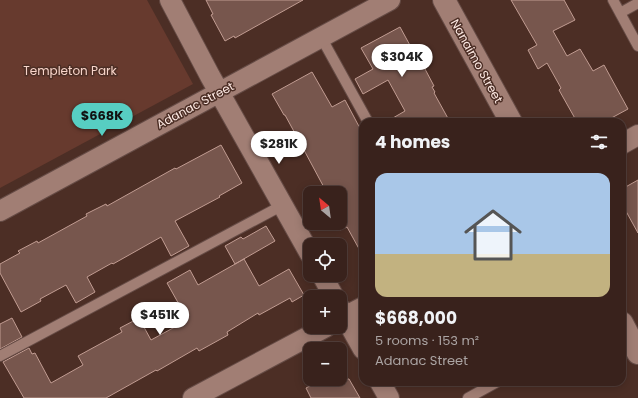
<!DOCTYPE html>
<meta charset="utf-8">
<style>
body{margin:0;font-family:Poppins,sans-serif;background:#402a25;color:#f1f3f6;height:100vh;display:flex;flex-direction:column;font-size:15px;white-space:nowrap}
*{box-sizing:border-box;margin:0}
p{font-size:13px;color:#aba4a3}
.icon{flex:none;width:22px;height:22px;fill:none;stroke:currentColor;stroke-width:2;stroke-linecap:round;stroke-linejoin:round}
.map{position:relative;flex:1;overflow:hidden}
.panel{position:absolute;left:359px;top:118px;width:267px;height:268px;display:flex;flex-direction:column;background:#39221c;border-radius:12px;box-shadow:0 2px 10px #0003,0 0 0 1px #533f3b}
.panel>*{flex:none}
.needle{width:26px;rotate:331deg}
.fabs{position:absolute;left:303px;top:186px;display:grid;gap:8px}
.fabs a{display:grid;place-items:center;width:44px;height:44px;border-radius:8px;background:#39221c;box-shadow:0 2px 10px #0003,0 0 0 1px #533f3b;font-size:20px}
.price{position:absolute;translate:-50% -34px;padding:0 9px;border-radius:14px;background:#fff;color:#222;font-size:13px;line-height:26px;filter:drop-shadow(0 1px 2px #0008)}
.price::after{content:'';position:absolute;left:50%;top:24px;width:12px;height:9px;margin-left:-6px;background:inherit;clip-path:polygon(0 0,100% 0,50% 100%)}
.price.active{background:#57cec2;color:#111}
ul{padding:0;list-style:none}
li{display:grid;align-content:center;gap:8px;height:212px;padding:0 16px}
li span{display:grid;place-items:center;height:124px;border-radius:12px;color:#555}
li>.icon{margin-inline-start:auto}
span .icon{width:72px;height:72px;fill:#fffc;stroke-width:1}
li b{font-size:17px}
h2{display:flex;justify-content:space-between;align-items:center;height:48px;padding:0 16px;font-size:17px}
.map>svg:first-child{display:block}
.green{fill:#673a2e}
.building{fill:#77564d;stroke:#c19c92}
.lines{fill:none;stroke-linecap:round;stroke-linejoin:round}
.service-casing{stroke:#664c46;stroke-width:12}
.minor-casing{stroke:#664c46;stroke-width:22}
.secondary-casing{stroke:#664c46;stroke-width:24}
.service{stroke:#a17e74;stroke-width:10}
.minor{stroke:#a17e74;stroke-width:20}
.secondary{stroke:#a17e74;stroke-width:22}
.labels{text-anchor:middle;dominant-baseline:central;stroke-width:3;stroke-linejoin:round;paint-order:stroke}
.street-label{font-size:12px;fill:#feeae4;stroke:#4c2e25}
.park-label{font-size:12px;fill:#f8d5ca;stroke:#4c2e25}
</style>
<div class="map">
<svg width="638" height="398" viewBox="0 0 638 398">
<rect width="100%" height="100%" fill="#4c2e25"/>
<path class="green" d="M0,0h147l46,84 -193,104z"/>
<path class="building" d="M206,0h97l-68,38 -1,-2 -9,5 -14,-26 2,-1z
M511,0h53l11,20 -22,11 14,25 13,-7 13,22 11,-6 24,44 -24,13h-27l-18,-32 2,-2 -14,-25 -9,6 -10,-19 9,-5z
M400,27l12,22 3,-2 11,21 -1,1 9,17 -2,1 3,5 -1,1 16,29h-64l19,-11 -17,-31 -25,14 -8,-15 18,-10 -12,-21z
M312,72l20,35 13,-7 18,34v122l-16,-29 -7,3v-37h-13l-30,-56 -12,-22h-1l-12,-21z
M221,145l21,38 -23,13 1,1 -45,24 14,25 -18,10 -10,-19 -48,27 -1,-1 -25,14 8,15 -19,11 -10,-18 -26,14 1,2 -20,11 -21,-39v-9l20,-11 -2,-2 19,-10 1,2 49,-27 -1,-2 20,-10 1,2 68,-38 1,1z
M638,180v53l-16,-29v-15z
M266,226l9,15 -40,23 -10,-18 16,-9 2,2z
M244,259l15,27 30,-17 15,26 -12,7 -2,-4 -31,17 -1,-2 -31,19 1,3 -29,16 -2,-3 -33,19 -7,4 -1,-1 -50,28h-82l-21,-36 26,-14 3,6 3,-1 16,30 32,-18 -5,-9 44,-24 -2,-4 19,-10 12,22 33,-18 -3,-5 4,-2 -18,-32 23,-13 8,15z
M12,318l10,19 -22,12v-25z
M323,379h26l11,19h-49l-5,-10z"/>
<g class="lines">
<defs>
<path id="service" d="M613,0l25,46
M620,13l18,-10
M321,37l47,85
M0,356l283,-151
M468,398l29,-16"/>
<path id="minor" d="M170,0l40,76 100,178
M622,144l16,-9
M0,211l390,-211
M322,275l12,22
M340,308l23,41
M340,319l23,-12
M380,382l9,16
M193,398l133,-71"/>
<path id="secondary" d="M444,0l67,122
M622,323l16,30"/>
</defs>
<use href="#service" class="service-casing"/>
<use href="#minor" class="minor-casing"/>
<use href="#secondary" class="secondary-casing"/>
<use href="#service" class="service"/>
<use href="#minor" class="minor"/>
<use href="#secondary" class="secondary"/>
</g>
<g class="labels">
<g class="street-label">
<text transform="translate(477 61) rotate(61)">Nanaimo Street</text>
<text transform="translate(195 105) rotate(-28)">Adanac Street</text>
</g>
<g class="park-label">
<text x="70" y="70">Templeton Park</text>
</g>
</g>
</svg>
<div class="fabs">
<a><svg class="needle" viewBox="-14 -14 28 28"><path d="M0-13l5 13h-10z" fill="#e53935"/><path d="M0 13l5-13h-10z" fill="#aba4a3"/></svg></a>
<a><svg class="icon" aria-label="locate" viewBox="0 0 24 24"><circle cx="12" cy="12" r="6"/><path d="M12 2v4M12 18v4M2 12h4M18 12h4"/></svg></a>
<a>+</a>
<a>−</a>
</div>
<b class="price" style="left:402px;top:78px">$304K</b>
<b class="price active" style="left:102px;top:137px">$668K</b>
<b class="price" style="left:279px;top:165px">$281K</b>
<b class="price" style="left:160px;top:336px">$451K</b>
<section class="panel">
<h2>4 homes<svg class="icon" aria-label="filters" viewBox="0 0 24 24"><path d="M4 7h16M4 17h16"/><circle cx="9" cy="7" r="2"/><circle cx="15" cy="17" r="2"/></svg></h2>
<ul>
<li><span style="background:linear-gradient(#a9c7e8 65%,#c2b280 0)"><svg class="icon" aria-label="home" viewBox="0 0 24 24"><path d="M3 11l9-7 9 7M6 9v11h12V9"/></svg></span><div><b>$668,000</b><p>5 rooms · 153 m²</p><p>Adanac Street</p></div></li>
</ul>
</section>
</div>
